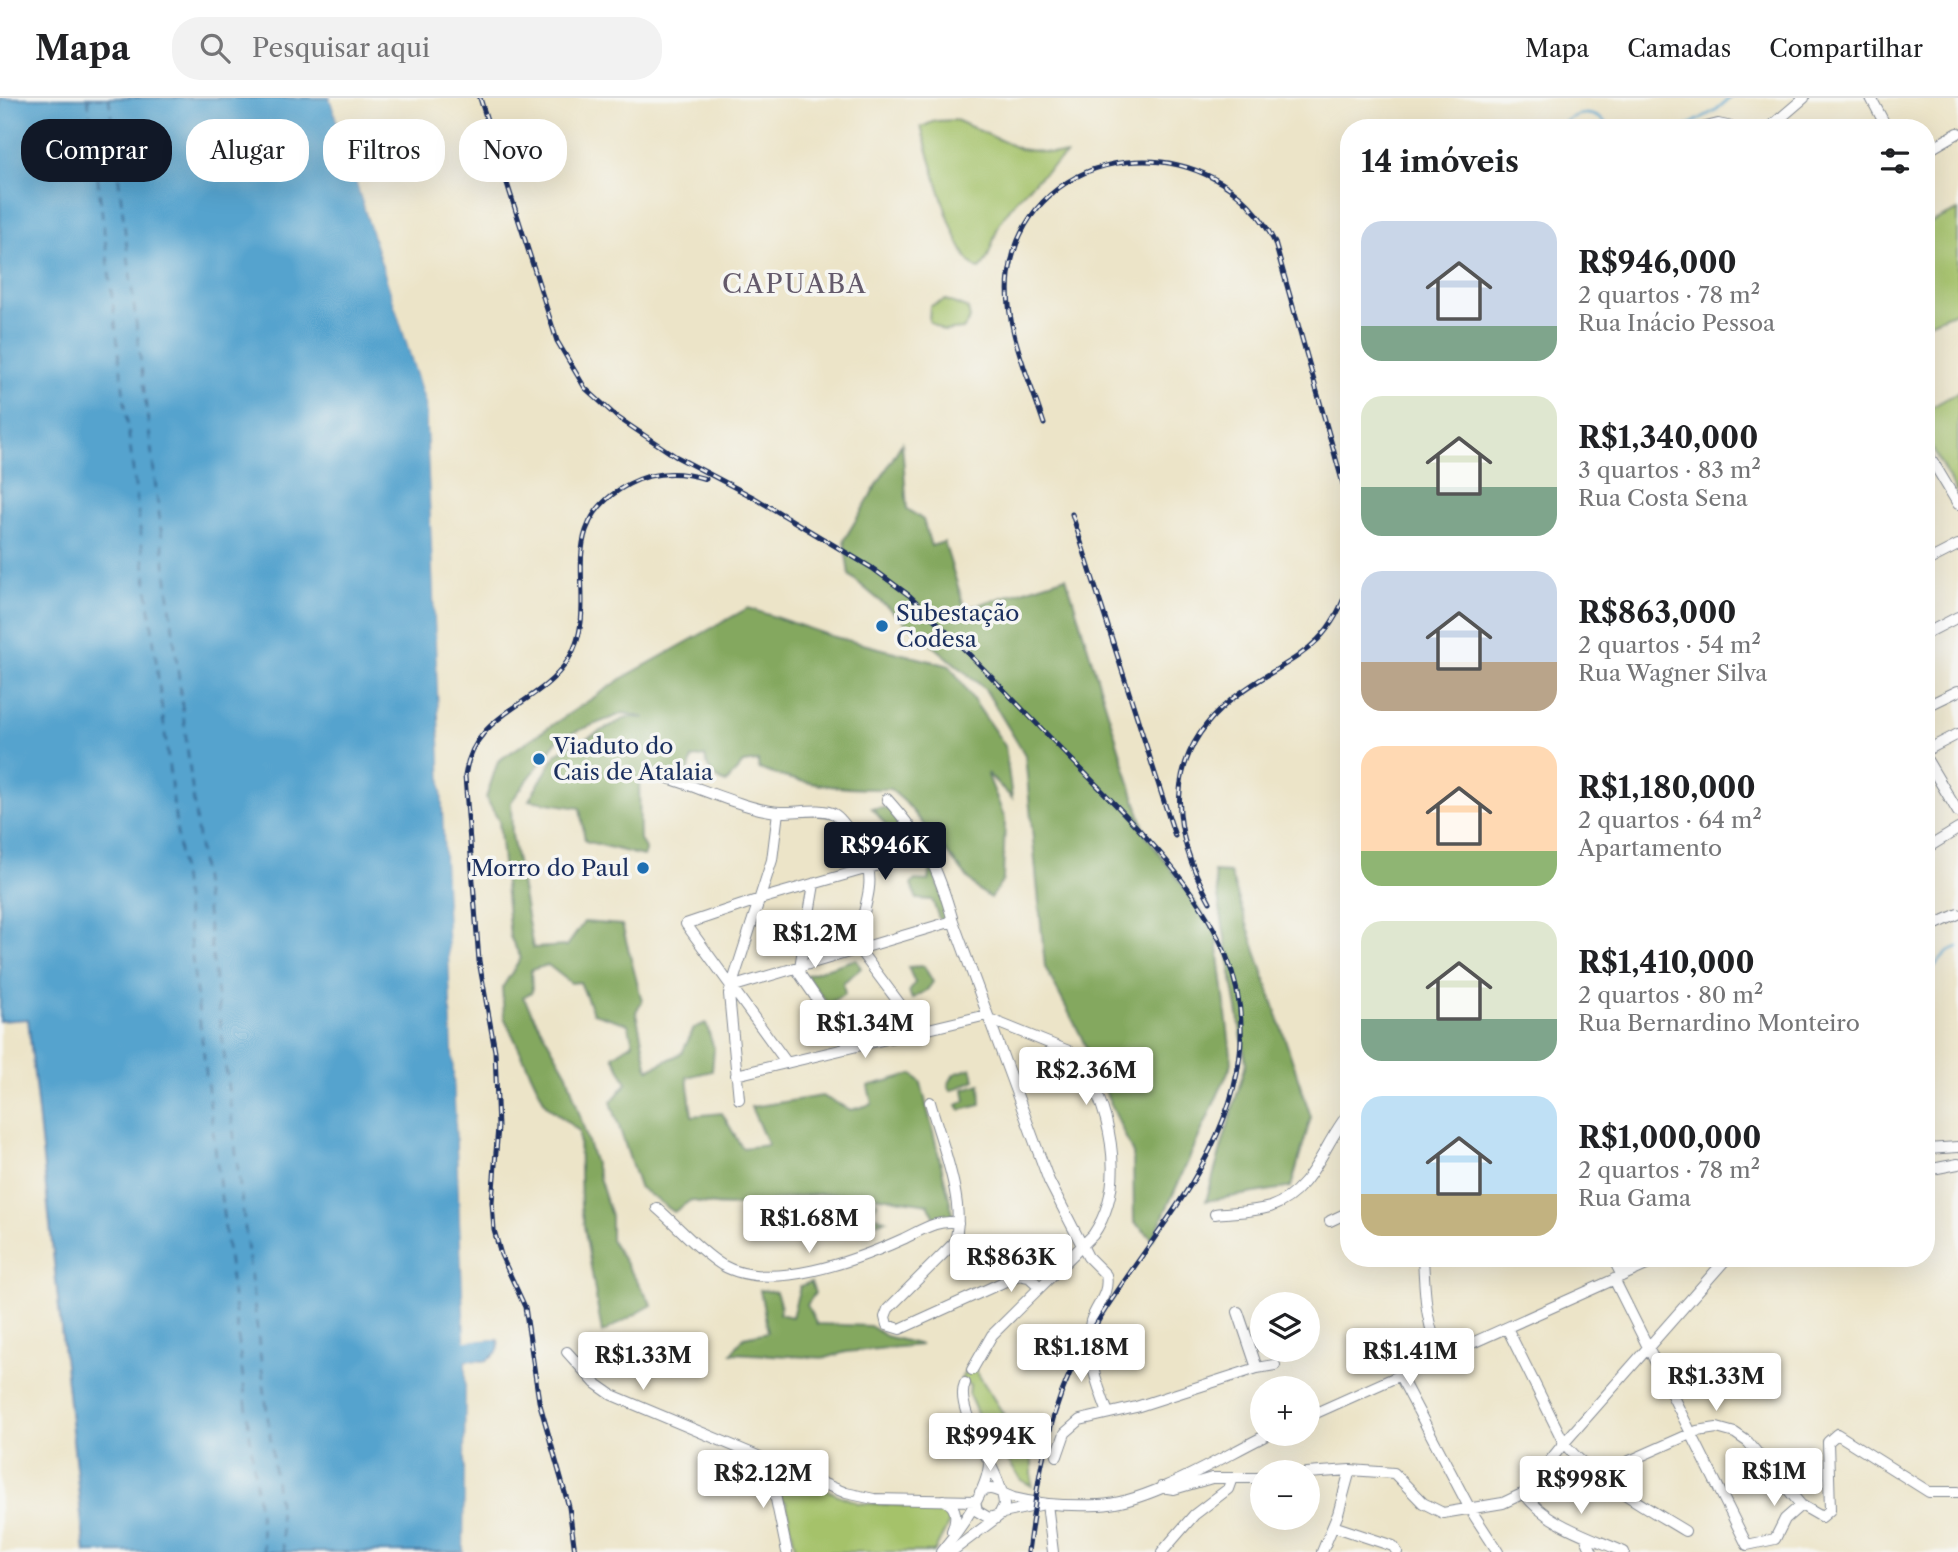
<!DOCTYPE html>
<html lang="pt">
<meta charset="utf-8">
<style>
body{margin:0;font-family:"Libre Caslon Text",serif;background:#f2f2f2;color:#202124;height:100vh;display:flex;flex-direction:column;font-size:26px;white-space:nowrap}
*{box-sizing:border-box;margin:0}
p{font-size:23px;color:#757577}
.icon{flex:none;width:38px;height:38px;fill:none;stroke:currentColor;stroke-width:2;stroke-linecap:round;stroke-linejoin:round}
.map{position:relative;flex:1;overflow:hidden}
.sheet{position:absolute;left:1340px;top:21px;width:595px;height:1148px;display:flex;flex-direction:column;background:#fff;border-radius:28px;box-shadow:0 7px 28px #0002}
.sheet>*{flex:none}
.guide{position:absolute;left:21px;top:21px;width:665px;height:63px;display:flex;gap:14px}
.controls{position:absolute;left:1250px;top:1194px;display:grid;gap:14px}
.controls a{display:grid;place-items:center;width:70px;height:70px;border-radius:50%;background:#fff;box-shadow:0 7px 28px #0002;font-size:35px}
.price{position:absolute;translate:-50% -60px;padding:0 16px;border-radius:7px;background:#fff;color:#222;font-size:23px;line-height:46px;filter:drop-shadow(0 2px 4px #0008)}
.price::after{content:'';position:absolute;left:50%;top:42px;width:21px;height:16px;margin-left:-10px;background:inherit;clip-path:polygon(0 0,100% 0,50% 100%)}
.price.active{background:#111827;color:#fff}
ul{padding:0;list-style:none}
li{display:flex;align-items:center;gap:21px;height:175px;padding:0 21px}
li span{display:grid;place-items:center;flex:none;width:196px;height:140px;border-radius:21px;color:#555}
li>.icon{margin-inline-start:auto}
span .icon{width:84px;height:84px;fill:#fffc;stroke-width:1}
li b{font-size:30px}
h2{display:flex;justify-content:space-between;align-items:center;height:84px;padding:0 21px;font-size:30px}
.pill{padding:0 24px;border-radius:28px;background:#fff;box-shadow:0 7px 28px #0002;font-size:24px;line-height:63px}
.pill.active{background:#111827;color:#fff}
header{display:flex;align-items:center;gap:42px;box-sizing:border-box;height:98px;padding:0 35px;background:#fff;border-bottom:2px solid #e0e0e0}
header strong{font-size:33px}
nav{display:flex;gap:38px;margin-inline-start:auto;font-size:24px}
.search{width:490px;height:63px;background:#f2f2f2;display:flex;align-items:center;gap:18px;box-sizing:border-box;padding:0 24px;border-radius:28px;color:#757577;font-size:26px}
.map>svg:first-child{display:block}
.green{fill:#a5c26a;stroke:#607864;stroke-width:2}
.forest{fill:#84a85e;stroke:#506c5e;stroke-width:2}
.water{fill:#55a3ce;stroke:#386996;stroke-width:2}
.pier{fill:#ece4c8}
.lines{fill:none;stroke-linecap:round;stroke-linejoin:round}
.stream{stroke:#55a3ce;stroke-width:2.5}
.ferry{stroke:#2f5885;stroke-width:2;stroke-dasharray:9 7;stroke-linecap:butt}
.minor-casing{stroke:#848a93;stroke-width:12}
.minor{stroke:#fff;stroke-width:10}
.rail-casing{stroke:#1b2f5e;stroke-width:5}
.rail{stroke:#f6f6f2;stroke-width:2.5;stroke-dasharray:8;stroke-linecap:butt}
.poi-dot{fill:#1f6fb2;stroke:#f6f6f2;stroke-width:2.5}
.labels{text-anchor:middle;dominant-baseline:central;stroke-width:7;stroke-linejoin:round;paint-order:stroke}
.poi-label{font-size:23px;fill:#1b2f5e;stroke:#f6f6f2;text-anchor:start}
.quarter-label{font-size:26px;letter-spacing:2px;fill:#645a6b;stroke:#f6f6f2}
</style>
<header>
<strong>Mapa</strong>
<div class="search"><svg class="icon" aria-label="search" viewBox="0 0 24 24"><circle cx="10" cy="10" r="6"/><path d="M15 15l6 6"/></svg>Pesquisar aqui</div>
<nav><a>Mapa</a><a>Camadas</a><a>Compartilhar</a></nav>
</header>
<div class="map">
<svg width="1958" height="1454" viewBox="0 0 1958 1454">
<rect width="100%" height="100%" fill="#f6f6f2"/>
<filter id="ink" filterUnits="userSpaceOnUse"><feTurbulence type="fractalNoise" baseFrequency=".0143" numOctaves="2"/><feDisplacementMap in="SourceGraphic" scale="14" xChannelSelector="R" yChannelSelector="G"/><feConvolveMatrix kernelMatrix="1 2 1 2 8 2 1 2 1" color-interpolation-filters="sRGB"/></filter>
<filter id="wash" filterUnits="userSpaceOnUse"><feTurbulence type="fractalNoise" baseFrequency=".00686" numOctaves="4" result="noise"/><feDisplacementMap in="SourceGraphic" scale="28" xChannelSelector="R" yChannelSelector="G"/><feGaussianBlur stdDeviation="1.57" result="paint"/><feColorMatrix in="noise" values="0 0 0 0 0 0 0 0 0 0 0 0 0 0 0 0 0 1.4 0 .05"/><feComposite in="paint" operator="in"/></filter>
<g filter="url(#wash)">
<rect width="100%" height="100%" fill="#ece4c8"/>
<path class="green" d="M956,22l64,29 46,6c-26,21 -48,39 -66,68 -7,13 -10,37 -20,46 -24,-3 -51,-117 -59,-142l14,-6z
M1958,112v101l-31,13v-100z
M946,202l22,9 2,10 -7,10 -20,2 -14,-10 1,-15z
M1958,294v103l-31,-56v-29z
M967,1269l9,4 56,88v27l-11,-6 -20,-30h-8l-24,-55 1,-10 -10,-4z
M775,1371l83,34 87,5 5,3 1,8 -17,33h-138l-10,-50 -7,-3z"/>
<path class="forest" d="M902,345l5,66 16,11 8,26 13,-4 21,67 101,-32 80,258 70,96 16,132 -79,176 -19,-17 -1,-68 -53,-120 -35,-67 -20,-212 -40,-66 -136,-114 -5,-35z
M748,510l83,28 119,30 55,80 7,52 -25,-25 18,46 -2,61 -12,18 -13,-8 -73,-88 -15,-13c-46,1 -88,-4 -131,-20l-1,-8 -15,2 -17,20c-12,-5 -19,-14 -21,-27l-13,2 -5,20 -25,-8 -23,8 1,62 6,10 -3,6 -58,-15 -5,-33 -51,-8 28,-47 71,-36 17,1 -21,-5 -65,25 -48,64 1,33 21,113 34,-2 17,-24 38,3 20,76 -6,11 12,58 34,-17 12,-25 12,-5 8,26 -2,22 -25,6 5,39 30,-3 20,35 26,-3 -17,-38 71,-11 29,14 21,-6 -4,-18 45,-12 8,9 33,135h-19l-7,-14c-33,-5 -68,-12 -103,-10 -46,2 -88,21 -134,6l-17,12 -35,-25 -28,-85 16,-19 -14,-27 20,-13 -5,-19 -35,-11 -13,-31 -9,1 -23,-18 -17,5 1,22 -9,5 44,77 44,142v24l41,65 -50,28 -21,-125 -2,-77 -33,-26 -42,-88 -2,-29 19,-30 -11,-21 -11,-116 -13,-23 12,-37 128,-85z
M872,710h16l21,24 -12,7z
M931,765l18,54 -9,4 -8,-21 -15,-1 -6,-14 4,-5 14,1z
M1214,774l16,1 81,244 -20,70 -85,14 40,-138z
M856,861l5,9 -18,15 2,11 -17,10 -22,-29z
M924,868l9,16 -6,8 -15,9 -3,-7 6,-9 -7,-16z
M971,970l4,12 -24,11 -3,-6 6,-11z
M980,986l1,21 -21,5 -3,-5 9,-4 -2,-12z
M851,1101l24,1 2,3 -6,11 15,6 -20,5z
M811,1184l4,11 -8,12 10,19 53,2 16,10 35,9 -75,7 -20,6 -94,-5 12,-16 24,-5 -8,-42 16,2 5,14 -2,8 13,3 8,-31z"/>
<path class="water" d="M0,0h330l96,306 39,936 32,-1c6,11 -3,16 -11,22h-20l-2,191h-379l-57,-533 -28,2z"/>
<path class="pier" d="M330,0h3l96,305 39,934 29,-1v3l-32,2 -39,-937z
M466,1263l26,1 -5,3 -18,-1 -1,188h-4z"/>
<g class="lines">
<path class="stream" d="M1558,30c16,-17 37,-20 52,0
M1683,30l33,-18 14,-12
M1927,874c13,-7 17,-21 31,-25"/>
<path class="ferry" d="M88,0l176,1454
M109,0l175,1454"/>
</g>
</g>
<g filter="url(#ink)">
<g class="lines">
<defs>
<path id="minor" d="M1871,0l16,30
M1702,30l16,-4 19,4
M1769,30l35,-30
M1927,53l31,-18
M1927,354l31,52
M1927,463l31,-16
M1927,535l31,-16
M1927,608l31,-15
M1927,652l31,-16
M1927,662l31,52
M668,680c30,9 82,33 112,34 15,1 41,-5 54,2 11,6 31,41 34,54 7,28 -14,57 -7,84l59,79
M887,701c39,44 50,66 66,122l96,260 39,76 18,18c4,19 -10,30 -15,46 -7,29 7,66 17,92
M1927,750l31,-19
M814,786l-15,89 51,74
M1927,830l31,-14
M731,889l222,-66
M787,965l-101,-139 74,-25 168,-48
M736,977l251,-60
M739,1001l-10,-105 43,-134 6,-48
M930,1004c10,37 38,105 24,141l-66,66 -3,8 2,8 13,4 119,-54 10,2 11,10
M1927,1051l31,-2
M1927,1072l31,-6
M657,1110c21,18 41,42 65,57 48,28 135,-5 181,-26 17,-8 36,-21 55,-16
M1215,1116c18,-2 38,-2 55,-7 43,-15 53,-63 79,-94
M1330,1123l19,-9
M1423,1160c2,35 2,69 20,99
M1613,1160l9,18
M1614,1181l133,266 28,-6 10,-20 16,-14
M1238,1214l19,56 18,-3
M1507,1230l57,115c25,33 85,66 121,88
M567,1254l28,31 17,12 234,98 28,6 101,2
M972,1272l20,-35 101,-100c37,-54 16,-131 -17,-181l-87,-35
M1400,1278l70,133 28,43
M965,1285c-13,29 38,88 39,122l-5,10 -10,3 -12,-7 -2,-10
M1307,1319l355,-159
M1057,1358l8,-23 15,-13 56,-13 121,-39
M768,1363l19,91
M1307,1375l43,-3 44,3 29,30 20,10 60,-10 21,-10 40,-50 163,-185
M1600,1376l97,-43 20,-3 18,5 13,9 53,63 21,12 8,-7 -2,-68 9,-8 92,58h29
M1161,1389l13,2 38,-11h50
M980,1394c13,-8 21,2 34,6 27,7 57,8 85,7 51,-2 124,-49 172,-72
M1524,1395c21,31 67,44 100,59
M943,1402c15,6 14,18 9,31
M1047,1406l6,48
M1333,1428l60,20 4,6
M1585,1438l7,16
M941,1454c17,-20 49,-64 48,-91
M951,1454l52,-39 37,-8
M1162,1454l32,-37 34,-26 4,-11
M1322,1454l16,-38 12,-44"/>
</defs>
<use href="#minor" class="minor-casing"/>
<use href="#minor" class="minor"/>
<defs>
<path id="rail" d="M480,0l77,243 28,47 32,29 58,39 78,41 119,71 38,28c55,52 107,108 160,162 131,133 238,234 121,426 -40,64 -91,122 -122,191 -25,56 -33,118 -41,177
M1044,326c-15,-47 -41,-99 -35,-149 18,-137 208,-154 266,-32l74,262
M1072,416l103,322
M1210,804c-39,-70 -49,-145 21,-202 52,-42 95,-42 118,-116
M575,1454l-6,-45 -30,-106 -14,-94 -24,-52 -7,-25 -2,-28 6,-75 -3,-76 -16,-90 -14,-185c9,-66 73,-68 103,-116 38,-59 -23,-131 61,-176 24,-13 51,-13 77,-5"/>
</defs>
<use href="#rail" class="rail-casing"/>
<use href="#rail" class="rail"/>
</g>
</g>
<g class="poi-dot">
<circle cx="882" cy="528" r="7"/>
<circle cx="539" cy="661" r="7"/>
<circle cx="643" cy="770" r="7"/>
</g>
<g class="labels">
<g class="poi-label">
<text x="896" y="515">Subestação<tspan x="896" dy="26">Codesa</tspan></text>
<text x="553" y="648">Viaduto do<tspan x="553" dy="26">Cais de Atalaia</tspan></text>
<text x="629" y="770" text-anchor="end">Morro do Paul</text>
</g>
<g class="quarter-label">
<text x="795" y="186">CAPUABA</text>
</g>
</g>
</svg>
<div class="controls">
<a><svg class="icon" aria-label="layers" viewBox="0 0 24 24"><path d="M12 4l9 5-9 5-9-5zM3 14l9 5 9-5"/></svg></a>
<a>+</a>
<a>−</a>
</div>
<b class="price active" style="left:885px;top:784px">R$946K</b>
<b class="price" style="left:815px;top:872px">R$1.2M</b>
<b class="price" style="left:865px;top:962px">R$1.34M</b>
<b class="price" style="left:1086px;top:1009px">R$2.36M</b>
<b class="price" style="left:809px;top:1157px">R$1.68M</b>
<b class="price" style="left:1011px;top:1196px">R$863K</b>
<b class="price" style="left:1081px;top:1286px">R$1.18M</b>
<b class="price" style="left:1410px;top:1290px">R$1.41M</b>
<b class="price" style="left:643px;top:1294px">R$1.33M</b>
<b class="price" style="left:1716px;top:1315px">R$1.33M</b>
<b class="price" style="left:990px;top:1375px">R$994K</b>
<b class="price" style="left:1774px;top:1410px">R$1M</b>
<b class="price" style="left:763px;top:1412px">R$2.12M</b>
<b class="price" style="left:1581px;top:1418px">R$998K</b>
<div class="guide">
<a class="pill active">Comprar</a>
<a class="pill">Alugar</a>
<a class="pill">Filtros</a>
<a class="pill">Novo</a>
</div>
<section class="sheet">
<h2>14 imóveis<svg class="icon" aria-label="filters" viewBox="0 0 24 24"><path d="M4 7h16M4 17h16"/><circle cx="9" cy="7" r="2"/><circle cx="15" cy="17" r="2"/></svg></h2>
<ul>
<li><span style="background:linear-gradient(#c9d6e8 75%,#7fa58c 0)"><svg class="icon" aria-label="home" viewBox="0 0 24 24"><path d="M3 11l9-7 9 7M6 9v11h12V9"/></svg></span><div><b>R$946,000</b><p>2 quartos · 78 m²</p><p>Rua Inácio Pessoa</p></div></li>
<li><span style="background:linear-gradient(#dfe7d0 65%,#7fa58c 0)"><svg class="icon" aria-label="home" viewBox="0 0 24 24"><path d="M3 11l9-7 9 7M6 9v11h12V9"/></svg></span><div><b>R$1,340,000</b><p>3 quartos · 83 m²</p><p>Rua Costa Sena</p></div></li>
<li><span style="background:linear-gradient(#c9d6e8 65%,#b9a48a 0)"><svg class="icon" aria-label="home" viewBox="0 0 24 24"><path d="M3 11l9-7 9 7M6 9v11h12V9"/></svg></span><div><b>R$863,000</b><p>2 quartos · 54 m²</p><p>Rua Wagner Silva</p></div></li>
<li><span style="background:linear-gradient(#ffd9b3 75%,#8fb573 0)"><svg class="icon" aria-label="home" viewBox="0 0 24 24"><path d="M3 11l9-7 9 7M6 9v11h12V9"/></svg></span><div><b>R$1,180,000</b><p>2 quartos · 64 m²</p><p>Apartamento</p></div></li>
<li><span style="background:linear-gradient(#dfe7d0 70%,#7fa58c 0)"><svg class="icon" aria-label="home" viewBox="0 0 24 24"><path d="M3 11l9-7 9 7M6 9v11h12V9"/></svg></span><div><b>R$1,410,000</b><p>2 quartos · 80 m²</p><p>Rua Bernardino Monteiro</p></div></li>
<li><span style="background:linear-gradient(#bfe0f5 70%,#c2b280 0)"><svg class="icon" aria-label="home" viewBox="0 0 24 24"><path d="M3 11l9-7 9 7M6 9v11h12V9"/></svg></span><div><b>R$1,000,000</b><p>2 quartos · 78 m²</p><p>Rua Gama</p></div></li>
</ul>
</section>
</div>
